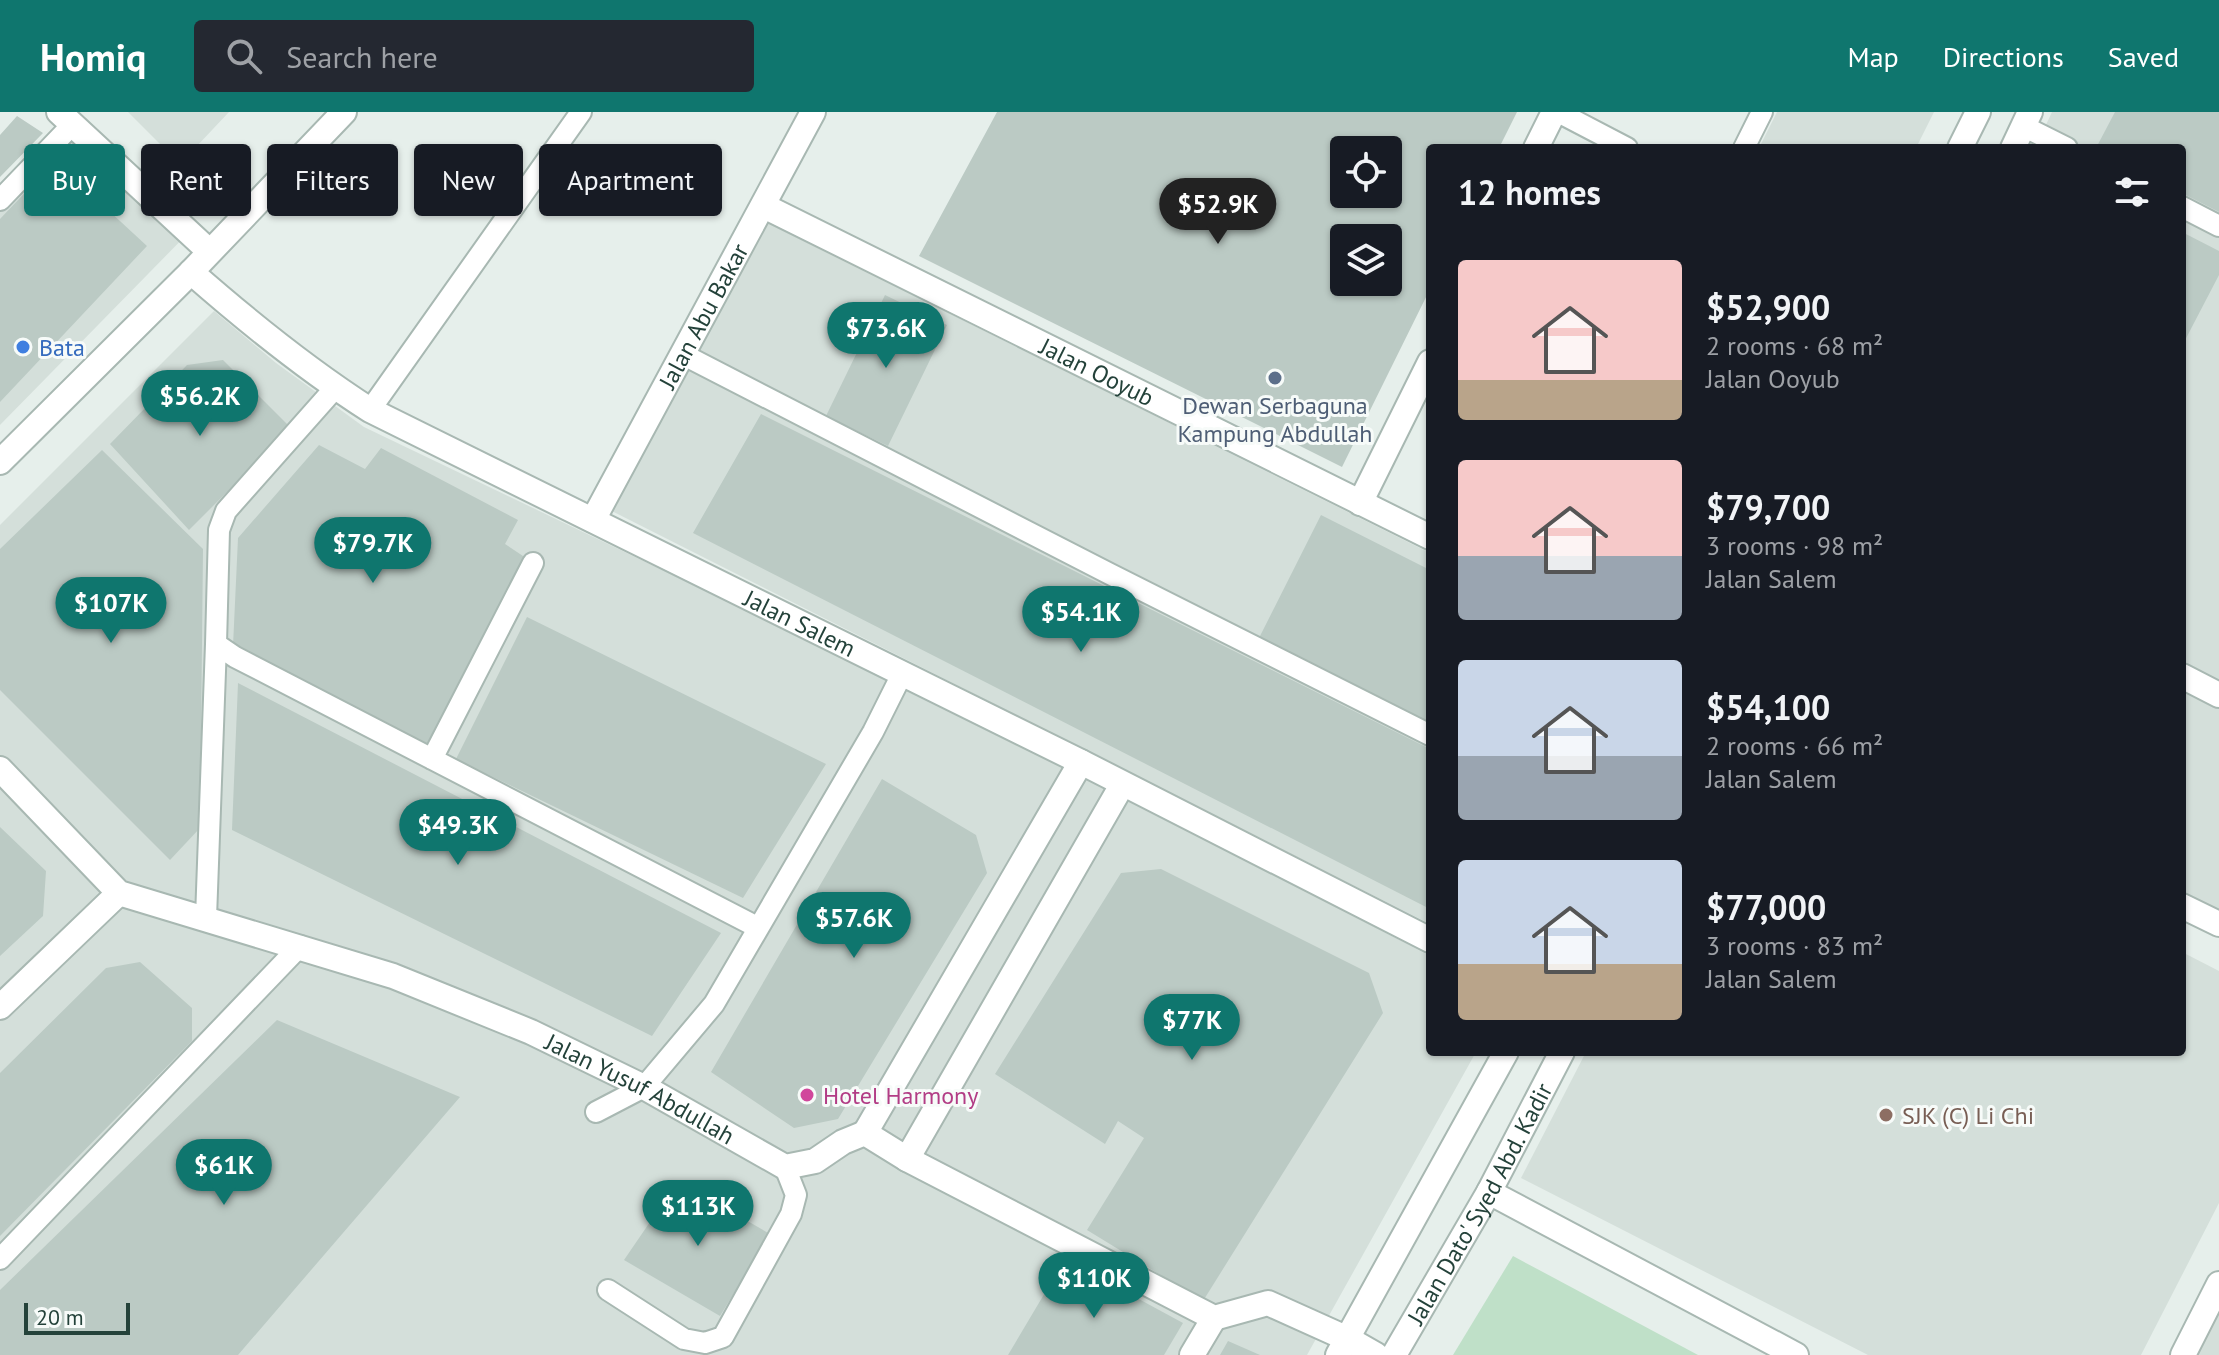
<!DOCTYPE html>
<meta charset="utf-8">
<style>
body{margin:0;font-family:"PT Sans",sans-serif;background:#242831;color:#f1f3f6;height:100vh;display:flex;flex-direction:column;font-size:30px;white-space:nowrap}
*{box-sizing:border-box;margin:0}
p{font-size:26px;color:#9ea1a6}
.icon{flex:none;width:44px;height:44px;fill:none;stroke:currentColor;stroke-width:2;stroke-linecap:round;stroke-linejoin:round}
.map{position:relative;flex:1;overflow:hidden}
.side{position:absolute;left:1426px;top:32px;width:760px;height:912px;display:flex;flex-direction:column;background:#171b24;border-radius:8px;box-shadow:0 2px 6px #0004}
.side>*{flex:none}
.top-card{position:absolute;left:24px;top:32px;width:760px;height:72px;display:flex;gap:16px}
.fabs{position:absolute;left:1330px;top:24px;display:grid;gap:16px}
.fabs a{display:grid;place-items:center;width:72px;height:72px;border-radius:8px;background:#171b24;box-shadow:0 2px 6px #0004;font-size:40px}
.scale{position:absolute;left:24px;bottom:20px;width:106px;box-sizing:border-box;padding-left:8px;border:4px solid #24423a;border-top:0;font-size:22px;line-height:28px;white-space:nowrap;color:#24423a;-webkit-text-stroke:6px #f7fbf9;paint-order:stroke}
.price{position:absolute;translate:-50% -68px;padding:0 18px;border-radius:28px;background:#0f766e;color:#fff;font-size:26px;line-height:52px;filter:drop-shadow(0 2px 4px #0008)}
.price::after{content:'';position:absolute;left:50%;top:48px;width:24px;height:18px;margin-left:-12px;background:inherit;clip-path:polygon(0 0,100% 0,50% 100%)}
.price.active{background:#222;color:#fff}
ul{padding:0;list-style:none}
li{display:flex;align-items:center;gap:24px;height:200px;padding:0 32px}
li span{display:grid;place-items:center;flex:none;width:224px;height:160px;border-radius:8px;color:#555}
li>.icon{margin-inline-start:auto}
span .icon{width:96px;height:96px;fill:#fffc;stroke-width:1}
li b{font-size:34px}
h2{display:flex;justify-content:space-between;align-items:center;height:96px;padding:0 32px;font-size:34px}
.pill{padding:0 28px;border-radius:8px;background:#171b24;box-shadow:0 2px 6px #0004;font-size:28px;line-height:72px}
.pill.active{background:#0f766e;color:#fff}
header{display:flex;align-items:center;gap:48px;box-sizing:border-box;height:112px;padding:0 40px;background:#0f766e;color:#fff}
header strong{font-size:38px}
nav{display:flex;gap:44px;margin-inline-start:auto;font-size:28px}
.search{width:560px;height:72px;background:#242831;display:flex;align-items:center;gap:20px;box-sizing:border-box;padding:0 28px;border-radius:8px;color:#9ea1a6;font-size:30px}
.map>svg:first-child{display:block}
.built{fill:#d4dfda}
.green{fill:#bfe0c8}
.building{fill:#bbcac4;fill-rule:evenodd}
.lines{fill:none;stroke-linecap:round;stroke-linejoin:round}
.service-casing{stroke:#a8b8b2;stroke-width:24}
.minor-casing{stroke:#a8b8b2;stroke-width:28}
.tertiary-casing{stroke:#a8b8b2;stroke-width:28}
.service{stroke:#fff;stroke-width:20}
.minor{stroke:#fff;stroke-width:24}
.tertiary{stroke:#fff;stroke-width:24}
.shop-dot{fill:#3f7fe0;stroke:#f7fbf9;stroke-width:3}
.service-dot{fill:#5c6f8a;stroke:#f7fbf9;stroke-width:3}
.hotel-dot{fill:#d1479c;stroke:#f7fbf9;stroke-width:3}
.education-dot{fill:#8d6e63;stroke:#f7fbf9;stroke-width:3}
.labels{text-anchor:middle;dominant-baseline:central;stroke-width:6;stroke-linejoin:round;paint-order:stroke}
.street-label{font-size:24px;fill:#24423a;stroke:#f7fbf9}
.shop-label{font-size:24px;fill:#366cbe;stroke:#f7fbf9;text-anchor:start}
.service-label{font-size:24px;fill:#4e5e75;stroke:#f7fbf9}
.hotel-label{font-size:24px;fill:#b23c85;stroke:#f7fbf9;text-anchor:start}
.education-label{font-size:24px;fill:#785e54;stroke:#f7fbf9;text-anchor:start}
</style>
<header>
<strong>Homiq</strong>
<div class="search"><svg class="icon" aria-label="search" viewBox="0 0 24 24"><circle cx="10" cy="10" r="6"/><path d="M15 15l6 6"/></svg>Search here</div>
<nav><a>Map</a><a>Directions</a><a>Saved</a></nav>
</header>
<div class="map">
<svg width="2219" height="1243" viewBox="0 0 2219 1243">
<rect width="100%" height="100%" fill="#e6efeb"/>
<path class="built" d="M72,0h7l119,111 -198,202v-237z
M128,0h101l-49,52z
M1777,0h157l-18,36h-157z
M2052,0h167v825l-37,-17v-772h-147z
M746,100l684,341v371l-840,-424z
M214,199l62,52 88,64 411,197 437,218 218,114v96h46l-169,303h-1307v-830z
M2182,840l37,19v232l-78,152h-273l-347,-177 65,-126h596z
M2219,1199v44h-21z"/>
<path class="green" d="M1513,1144l185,99h-245z"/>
<path class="building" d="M997,0h520l-18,36h-69v141l-88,178 -423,-211zM1344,38h44v44h-44zM1344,126h44v44h-44z
M2115,0h104v100l-37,-19v-45h-86z
M17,4l26,17 -43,44v-42z
M55,49l92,85 -147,156v-183z
M2182,120l37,19v24l-37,71z
M885,183l62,30 -59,121 -62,-30z
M223,248l68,68 -102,102 -79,-86 77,-79z
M761,302l669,335v160l-737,-376z
M319,333l46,24 16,-21 137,72 -13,24 21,14 -99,187 -194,-99 5,-108z
M102,338l101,99 -3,279 -30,32 -170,-170v-141z
M1321,403l109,55v157l-171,-89z
M527,505l299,147 -83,134 -287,-139z
M238,571l483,250 -69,103 -420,-206z
M882,667l94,56 11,38 -149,246 -44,9 -83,-56z
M0,715l46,44 -3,45 -43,40z
M1161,757l208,104 14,40 -180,288 -116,-71 57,-92 -26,-17 -13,23 -110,-70 126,-201z
M140,850l52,46v33l-192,195v-163l106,-105z
M277,908l183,77 -222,258h-238v-65z
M678,1069l92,53 -50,82 -96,-56z
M1065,1147l118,64 -19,32h-156z
M1228,1229l32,14h-40z"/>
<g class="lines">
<defs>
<path id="service" d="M1558,0l69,36
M2023,14l44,22
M1744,36l18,-36
M0,88l72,-75
M2182,95l37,19
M682,242l428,220 320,161
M335,276l-109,123 -7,19 -3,114 19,13 522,270
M370,298l211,-298
M432,647l101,-196
M206,806l10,-274
M596,1000l48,-25 70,-83 159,-272 29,-58
M0,1147l300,-313
M608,1178l76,49 21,4 18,-6 68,-123 5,-19 -11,-28"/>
<g id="minor">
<path d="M59,0l150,139"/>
<path d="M1536,36l18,-36"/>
<path id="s1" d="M764,94l666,331"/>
<path id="s2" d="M191,160c57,50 115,97 179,138l711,352 349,178"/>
<path d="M1360,391l70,-141"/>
<path id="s3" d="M593,408l220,-408"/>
<path d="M2182,564l37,19"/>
<path id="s4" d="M0,657l119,124 274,83 138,56 113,55 141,80 30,-6 28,-19 22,-9 42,26 307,159 54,-15 80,36 28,16"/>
<path d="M2182,794l37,18"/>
<path d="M0,895l119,-114"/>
<path d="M865,1021l216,-371"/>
<path d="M907,1047l215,-374"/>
<path d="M1489,1080l307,163"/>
<path d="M1192,1243l22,-37"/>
<path d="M2183,1243l36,-71"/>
</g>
<g id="tertiary">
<path d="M1960,36l18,-36"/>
<path d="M2013,36l17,-36"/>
<path d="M0,350l191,-190 153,-160"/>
<path d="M1338,1243l168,-303"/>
<path id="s5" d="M1394,1243l95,-163 73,-140"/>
</g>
</defs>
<use href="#service" class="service-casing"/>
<use href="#minor" class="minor-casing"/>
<use href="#tertiary" class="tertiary-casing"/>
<use href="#service" class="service"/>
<use href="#minor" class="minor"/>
<use href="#tertiary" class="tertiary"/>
</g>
<circle class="shop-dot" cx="23" cy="235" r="8"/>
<circle class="service-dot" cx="1275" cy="266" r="8"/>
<circle class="hotel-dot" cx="807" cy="983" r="8"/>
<circle class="education-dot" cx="1886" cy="1003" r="8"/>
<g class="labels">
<g class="street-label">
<text stroke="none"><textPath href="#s3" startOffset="232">Jalan Abu Bakar</textPath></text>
<text stroke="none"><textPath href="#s1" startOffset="372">Jalan Ooyub</textPath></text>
<text stroke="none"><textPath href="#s2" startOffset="706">Jalan Salem</textPath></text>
<text stroke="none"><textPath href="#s4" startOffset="730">Jalan Yusuf Abdullah</textPath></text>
<text stroke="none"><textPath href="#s5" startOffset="174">Jalan Dato' Syed Abd. Kadir</textPath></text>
</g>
<g class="shop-label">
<text x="39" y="235">Bata</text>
</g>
<g class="service-label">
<text x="1275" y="293">Dewan Serbaguna<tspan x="1275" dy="28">Kampung Abdullah</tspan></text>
</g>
<g class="hotel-label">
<text x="823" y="983">Hotel Harmony</text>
</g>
<g class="education-label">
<text x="1902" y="1003">SJK (C) Li Chi</text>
</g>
</g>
</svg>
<div class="fabs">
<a><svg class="icon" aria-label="locate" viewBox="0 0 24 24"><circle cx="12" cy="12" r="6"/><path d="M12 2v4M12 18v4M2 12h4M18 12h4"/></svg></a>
<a><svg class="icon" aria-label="layers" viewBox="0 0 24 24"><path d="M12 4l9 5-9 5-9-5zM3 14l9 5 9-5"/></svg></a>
</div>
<div class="scale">20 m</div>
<b class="price active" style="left:1218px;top:134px">$52.9K</b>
<b class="price" style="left:886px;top:258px">$73.6K</b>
<b class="price" style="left:200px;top:326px">$56.2K</b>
<b class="price" style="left:373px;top:473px">$79.7K</b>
<b class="price" style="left:111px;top:533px">$107K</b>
<b class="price" style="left:1081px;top:542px">$54.1K</b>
<b class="price" style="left:458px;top:755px">$49.3K</b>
<b class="price" style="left:854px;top:848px">$57.6K</b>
<b class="price" style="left:1192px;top:950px">$77K</b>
<b class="price" style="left:224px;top:1095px">$61K</b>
<b class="price" style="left:698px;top:1136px">$113K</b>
<b class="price" style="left:1094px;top:1208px">$110K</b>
<div class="top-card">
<a class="pill active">Buy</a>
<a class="pill">Rent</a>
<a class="pill">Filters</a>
<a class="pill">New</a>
<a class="pill">Apartment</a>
</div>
<section class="side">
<h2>12 homes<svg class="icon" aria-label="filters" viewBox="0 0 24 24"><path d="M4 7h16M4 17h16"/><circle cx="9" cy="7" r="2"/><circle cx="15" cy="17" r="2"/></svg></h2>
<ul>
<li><span style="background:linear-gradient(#f6c9c9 75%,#b9a48a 0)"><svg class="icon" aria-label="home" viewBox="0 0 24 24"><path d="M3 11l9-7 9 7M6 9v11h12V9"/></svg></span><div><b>$52,900</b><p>2 rooms · 68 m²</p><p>Jalan Ooyub</p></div></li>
<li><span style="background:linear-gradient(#f6c9c9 60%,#9aa5b1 0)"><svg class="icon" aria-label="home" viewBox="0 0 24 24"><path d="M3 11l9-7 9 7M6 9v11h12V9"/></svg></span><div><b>$79,700</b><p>3 rooms · 98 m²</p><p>Jalan Salem</p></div></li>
<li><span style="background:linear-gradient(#c9d6e8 60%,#9aa5b1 0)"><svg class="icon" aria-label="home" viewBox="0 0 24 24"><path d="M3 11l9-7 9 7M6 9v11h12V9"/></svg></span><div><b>$54,100</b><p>2 rooms · 66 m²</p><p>Jalan Salem</p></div></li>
<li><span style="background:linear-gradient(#c9d6e8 65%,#b9a48a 0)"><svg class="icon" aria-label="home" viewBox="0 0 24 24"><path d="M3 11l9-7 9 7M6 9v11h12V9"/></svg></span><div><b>$77,000</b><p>3 rooms · 83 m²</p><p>Jalan Salem</p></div></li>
</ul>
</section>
</div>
